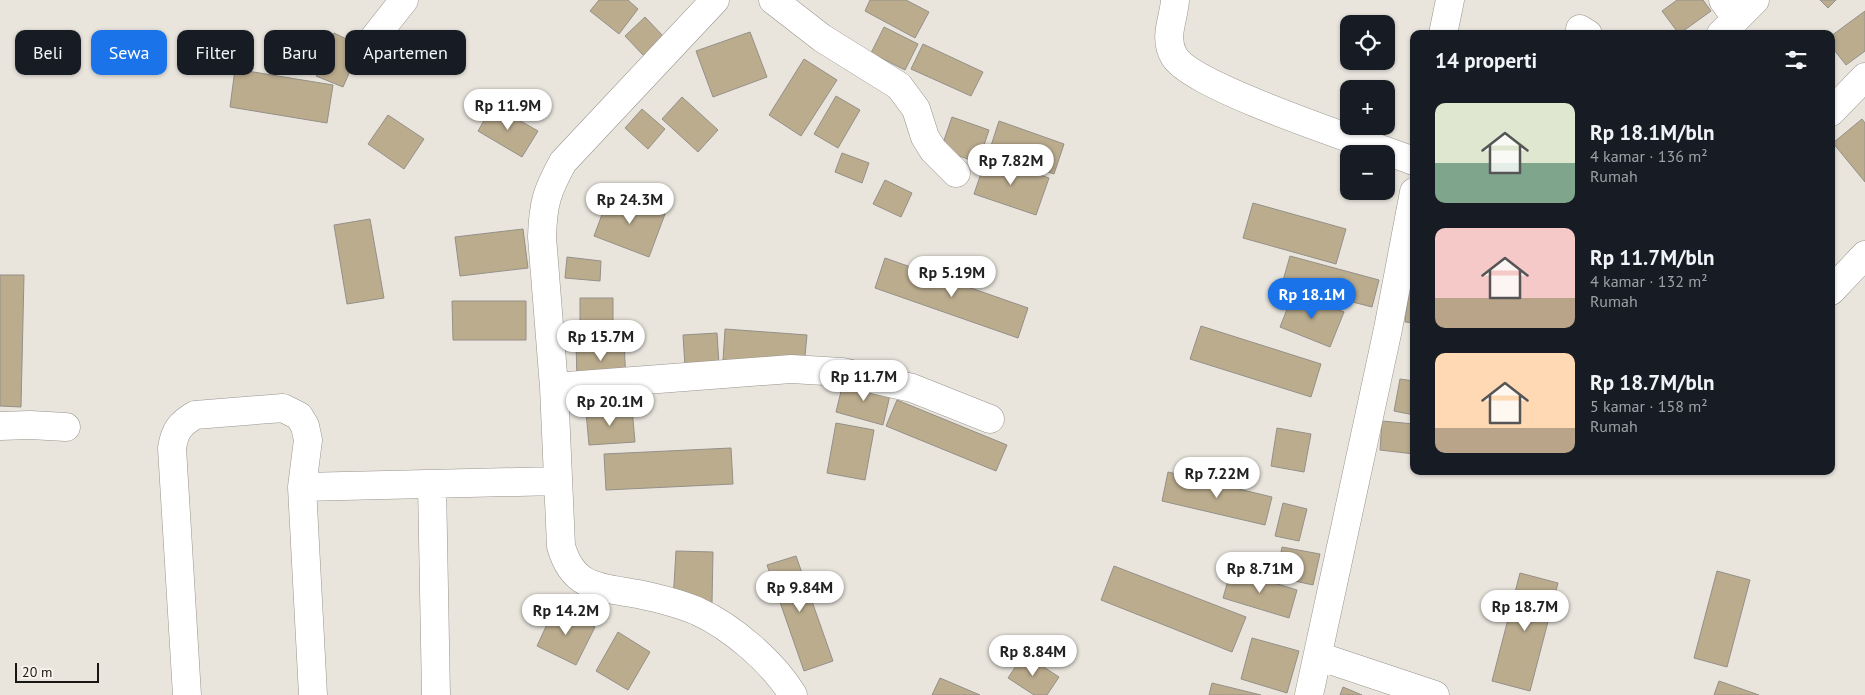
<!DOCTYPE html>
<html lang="id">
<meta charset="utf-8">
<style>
body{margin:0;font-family:"PT Sans",sans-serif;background:#20242c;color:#f1f3f6;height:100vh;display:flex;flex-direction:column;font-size:19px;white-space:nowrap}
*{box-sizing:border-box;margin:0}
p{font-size:16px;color:#9ea1a6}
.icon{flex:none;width:28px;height:28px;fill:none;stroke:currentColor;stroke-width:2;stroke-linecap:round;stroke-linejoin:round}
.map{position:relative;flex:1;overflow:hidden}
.details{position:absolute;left:1410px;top:30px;width:425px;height:445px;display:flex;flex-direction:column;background:#171b24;border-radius:10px;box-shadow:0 1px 4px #0004}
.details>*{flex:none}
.hud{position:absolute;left:15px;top:30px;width:475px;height:45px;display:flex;gap:10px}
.tools{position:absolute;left:1340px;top:15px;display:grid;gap:10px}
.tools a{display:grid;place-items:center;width:55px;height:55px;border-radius:10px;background:#171b24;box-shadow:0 1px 4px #0004;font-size:25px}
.scale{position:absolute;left:15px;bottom:12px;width:84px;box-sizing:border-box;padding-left:5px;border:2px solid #181714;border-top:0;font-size:14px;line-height:18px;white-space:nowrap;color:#181714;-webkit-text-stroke:4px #f7f2ea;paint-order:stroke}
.price{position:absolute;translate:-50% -42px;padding:0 11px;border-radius:18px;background:#fff;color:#222;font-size:16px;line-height:32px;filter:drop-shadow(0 1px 2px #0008)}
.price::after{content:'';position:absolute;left:50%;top:30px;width:15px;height:11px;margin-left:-8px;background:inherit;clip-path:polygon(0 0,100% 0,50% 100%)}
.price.current{background:#1a73e8;color:#fff}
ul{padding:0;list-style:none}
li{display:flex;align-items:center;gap:15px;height:125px;padding:0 25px}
li span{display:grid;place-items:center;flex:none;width:140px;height:100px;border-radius:10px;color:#555}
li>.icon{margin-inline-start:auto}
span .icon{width:60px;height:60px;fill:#fffc;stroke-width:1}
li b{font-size:21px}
h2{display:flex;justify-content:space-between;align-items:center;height:60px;padding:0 25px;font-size:21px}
.pill{padding:0 18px;border-radius:10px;background:#171b24;box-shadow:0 1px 4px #0004;font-size:18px;line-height:45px}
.pill.current{background:#1a73e8;color:#fff}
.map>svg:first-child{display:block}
.building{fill:#bbac8e;stroke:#949088}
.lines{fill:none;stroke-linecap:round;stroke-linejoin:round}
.minor-casing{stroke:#98948c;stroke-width:29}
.minor{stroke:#fff;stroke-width:28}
</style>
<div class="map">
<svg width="1865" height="695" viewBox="0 0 1865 695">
<rect width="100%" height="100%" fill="#e9e5dd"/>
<path class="building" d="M599,0h29l10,9 -19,25 -29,-23z
M870,0h36l23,12 -14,26 -50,-27z
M1677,0h26l8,11 -32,23 -17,-23z
M1820,0h16l-8,8z
M1865,11v40l-19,14 -15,-19v-10z
M645,17l19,20 -20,19 -19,-20z
M884,27l34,17 -13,26 -34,-17z
M750,32l17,45 -54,20 -17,-46z
M334,33l27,13 -18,41 -27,-11z
M923,44l60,28 -12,24 -60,-27z
M804,59l33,21 -36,56 -32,-21z
M235,69l98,16 -6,38 -97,-16z
M836,96l24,14 -22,38 -24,-14z
M682,97l36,33 -20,22 -36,-33z
M493,105l45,26 -16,26 -44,-26z
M642,109l23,20 -17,20 -23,-21z
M388,115l36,24 -20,30 -36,-25z
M952,117l37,13 -11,33 -37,-14z
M1862,119l3,4v59l-32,-39z
M999,121l65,23 -10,30 -65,-22z
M842,153l27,10 -7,20 -27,-11z
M987,156l62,22 -13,37 -62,-21z
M885,180l27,13 -11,24 -28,-13z
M610,193l55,21 -16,43 -55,-21z
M1253,203l93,26 -10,35 -93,-26z
M370,219l14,79 -37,6 -13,-79z
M523,229l5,39 -68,8 -5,-39z
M1290,256l89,24 -7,27 -90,-23z
M567,257l34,4 -1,20 -35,-3z
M885,258l143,50 -10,30 -143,-50z
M0,275h24l-3,132 -21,-1z
M1409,289h5v34l-9,-1z
M1294,292l50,20 -14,35 -50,-20z
M580,298h33v33h-33z
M452,301h74v39h-73z
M1201,326l120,38 -10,33 -121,-38z
M725,329l82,6 -3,31 -81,-6z
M717,333l2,32 -34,2 -2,-32z
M624,341l2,40 -49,1 -1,-39z
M844,379l47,12 -8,34 -47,-13z
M1400,379l14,2v34l-20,-4z
M897,400l110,45 -11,26 -110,-45z
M632,409l3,33 -46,3 -3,-33z
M1382,421l32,3v30l-34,-4z
M836,423l38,7 -9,50 -38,-7z
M1277,428l34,6 -7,38 -33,-6z
M731,448l2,36 -127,6 -2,-36z
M1168,472l104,25 -7,28 -103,-24z
M1283,503l24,6 -8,32 -24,-5z
M1282,547l38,7 -7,31 -37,-8z
M676,551l37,1 -1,51 -39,-2z
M796,556l37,105 -29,10 -37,-106z
M1114,566l132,51 -14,35 -131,-52z
M1231,570l66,20 -8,28 -66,-20z
M1717,571l33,9 -23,87 -33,-9z
M1520,573l38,10 -28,108 -38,-10z
M555,607l40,20 -19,38 -39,-19z
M618,632l32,20 -22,38 -32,-19z
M1252,638l47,13 -12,42 -46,-14z
M1024,654l35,23 -12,18h-13l-26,-17z
M940,678l40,17h-48z
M1719,681l40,14h-45z
M1212,683l49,12h-52z
M1343,687l19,8h-22z"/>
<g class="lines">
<defs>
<path id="minor" d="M715,0l-152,162c-16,29 -20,41 -21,75l12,150 7,159c12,43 39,41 77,48 19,4 40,9 59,17 35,16 76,51 96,84
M773,0l49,38 77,48 17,23 9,28 8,13 23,23
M1175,0c-1,19 -12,37 -1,56 18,32 197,89 240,105
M1723,0l13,18
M1580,29l8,5
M1443,34l7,-34
M1721,34l34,-34
M370,43l34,-43
M1831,112l34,-35
M1831,291l34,-36
M554,387l237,-18 51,3 70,16 78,31
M0,426l30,-1 36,2
M432,484l4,211
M302,487l255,-6
M1318,656l117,39
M187,695l-15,-247c3,-18 8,-24 23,-33l88,-7 16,8 6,10 3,14 -6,47 11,208
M1309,695l79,-366 26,-137"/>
</defs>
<use href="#minor" class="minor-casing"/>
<use href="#minor" class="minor"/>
</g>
</svg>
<div class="tools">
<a><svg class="icon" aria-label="locate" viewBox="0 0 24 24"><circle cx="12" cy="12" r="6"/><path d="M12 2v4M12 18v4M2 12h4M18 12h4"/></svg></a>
<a>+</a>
<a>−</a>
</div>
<div class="scale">20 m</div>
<b class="price" style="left:508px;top:131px">Rp 11.9M</b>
<b class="price" style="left:1011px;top:186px">Rp 7.82M</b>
<b class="price" style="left:630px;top:225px">Rp 24.3M</b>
<b class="price" style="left:952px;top:298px">Rp 5.19M</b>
<b class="price current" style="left:1312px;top:320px">Rp 18.1M</b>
<b class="price" style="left:601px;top:362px">Rp 15.7M</b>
<b class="price" style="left:864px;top:402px">Rp 11.7M</b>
<b class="price" style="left:610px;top:427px">Rp 20.1M</b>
<b class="price" style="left:1217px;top:499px">Rp 7.22M</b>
<b class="price" style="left:1260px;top:594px">Rp 8.71M</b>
<b class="price" style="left:800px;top:613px">Rp 9.84M</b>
<b class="price" style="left:1525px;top:632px">Rp 18.7M</b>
<b class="price" style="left:566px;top:636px">Rp 14.2M</b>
<b class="price" style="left:1033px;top:677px">Rp 8.84M</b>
<div class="hud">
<a class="pill">Beli</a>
<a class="pill current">Sewa</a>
<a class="pill">Filter</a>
<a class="pill">Baru</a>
<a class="pill">Apartemen</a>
</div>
<section class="details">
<h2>14 properti<svg class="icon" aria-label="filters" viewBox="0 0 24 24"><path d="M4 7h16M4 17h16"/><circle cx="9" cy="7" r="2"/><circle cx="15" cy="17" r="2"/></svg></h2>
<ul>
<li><span style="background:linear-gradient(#dfe7d0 60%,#7fa58c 0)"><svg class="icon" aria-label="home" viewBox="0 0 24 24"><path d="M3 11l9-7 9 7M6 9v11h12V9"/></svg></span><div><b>Rp 18.1M/bln</b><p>4 kamar · 136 m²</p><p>Rumah</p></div></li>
<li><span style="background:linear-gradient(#f6c9c9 70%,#b9a48a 0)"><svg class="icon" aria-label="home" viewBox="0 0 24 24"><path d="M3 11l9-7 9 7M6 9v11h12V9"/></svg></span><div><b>Rp 11.7M/bln</b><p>4 kamar · 132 m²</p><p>Rumah</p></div></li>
<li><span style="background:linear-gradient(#ffd9b3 75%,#b9a48a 0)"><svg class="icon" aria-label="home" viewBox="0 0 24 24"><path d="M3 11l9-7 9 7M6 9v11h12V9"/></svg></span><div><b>Rp 18.7M/bln</b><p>5 kamar · 158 m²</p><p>Rumah</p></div></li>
</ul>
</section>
</div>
